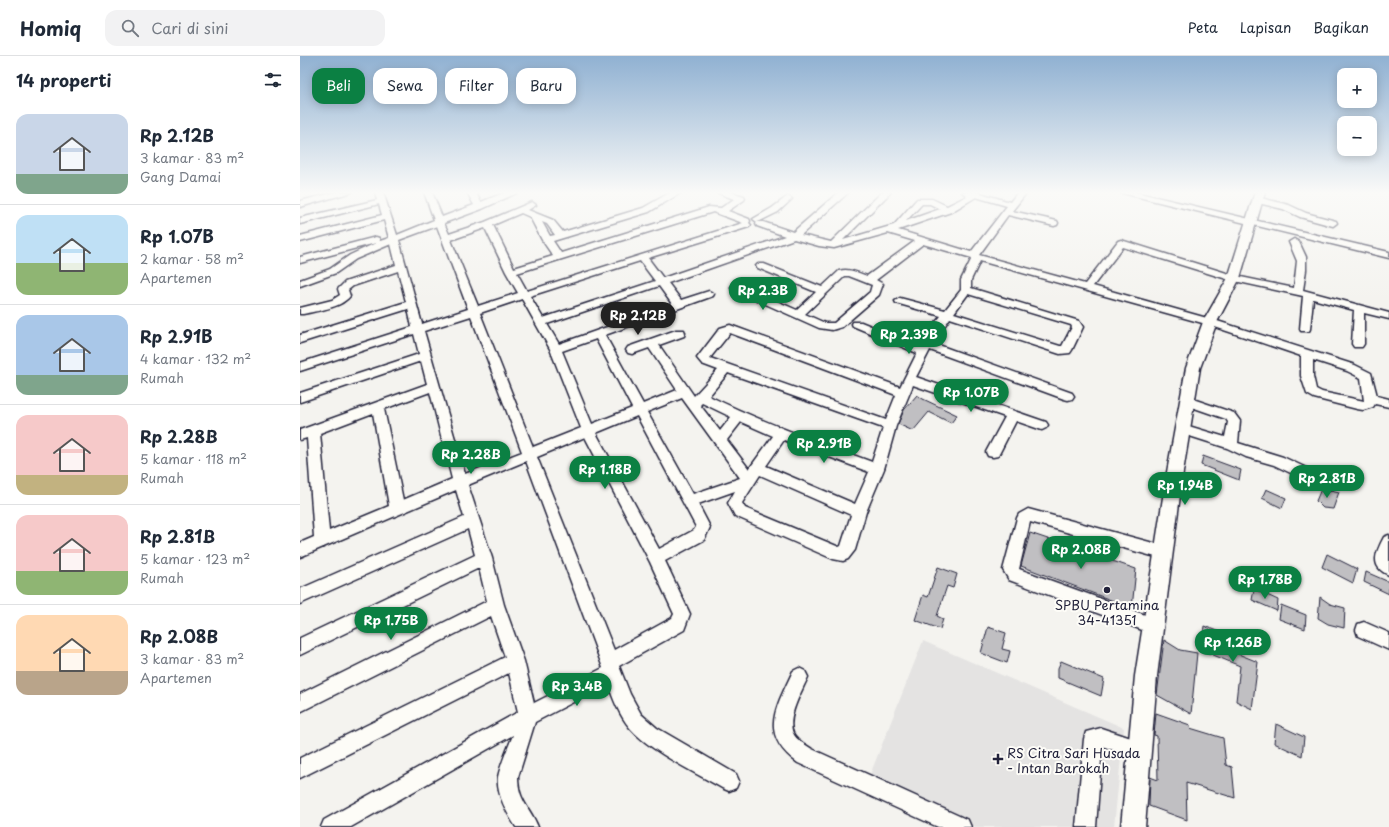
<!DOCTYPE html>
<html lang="id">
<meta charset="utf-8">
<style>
body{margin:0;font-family:"Playpen Sans",sans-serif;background:#f2f2f3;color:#1f2937;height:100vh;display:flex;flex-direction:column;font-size:15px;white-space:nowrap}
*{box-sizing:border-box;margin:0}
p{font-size:13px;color:#747a83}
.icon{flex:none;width:22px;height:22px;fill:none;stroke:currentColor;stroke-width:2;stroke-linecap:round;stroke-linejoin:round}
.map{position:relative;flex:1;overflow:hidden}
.details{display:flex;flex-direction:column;background:#fff;width:300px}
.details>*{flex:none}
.top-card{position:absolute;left:12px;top:12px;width:380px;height:36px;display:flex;gap:8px}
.fabs{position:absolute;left:1037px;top:12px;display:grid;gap:8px}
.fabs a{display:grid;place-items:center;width:40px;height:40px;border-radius:8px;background:#fff;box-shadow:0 2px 10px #0003;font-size:20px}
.price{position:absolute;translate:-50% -34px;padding:0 9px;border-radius:14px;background:#0b8043;color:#fff;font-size:13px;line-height:26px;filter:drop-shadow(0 1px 2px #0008)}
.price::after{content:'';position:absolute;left:50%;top:24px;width:12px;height:9px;margin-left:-6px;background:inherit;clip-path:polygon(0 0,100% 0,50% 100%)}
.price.active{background:#222;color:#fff}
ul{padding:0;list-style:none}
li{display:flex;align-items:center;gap:12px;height:100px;padding:0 16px}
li+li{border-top:1px solid #e0e1e3}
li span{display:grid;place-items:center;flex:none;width:112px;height:80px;border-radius:12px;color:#555}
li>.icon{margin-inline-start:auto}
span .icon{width:48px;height:48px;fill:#fffc;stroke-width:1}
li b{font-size:17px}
h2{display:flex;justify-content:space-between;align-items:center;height:48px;padding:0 16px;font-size:17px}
.tag{padding:0 14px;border-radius:12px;background:#fff;box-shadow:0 2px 10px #0003;font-size:14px;line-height:36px}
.tag.active{background:#0b8043;color:#fff}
header{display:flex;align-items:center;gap:24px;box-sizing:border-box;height:56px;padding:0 20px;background:#fff;border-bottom:1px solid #e0e1e3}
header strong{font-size:19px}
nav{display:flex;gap:22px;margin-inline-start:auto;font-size:14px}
.search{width:280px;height:36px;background:#f2f2f3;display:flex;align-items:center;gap:10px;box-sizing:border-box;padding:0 14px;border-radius:12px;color:#747a83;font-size:15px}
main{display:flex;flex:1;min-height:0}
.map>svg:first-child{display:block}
.built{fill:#e4e3e2}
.building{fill:#c0bfc2;stroke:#22223b}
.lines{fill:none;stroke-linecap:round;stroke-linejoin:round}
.minor-casing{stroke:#22223b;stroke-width:3}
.major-casing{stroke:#22223b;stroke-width:3}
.minor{fill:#fdfcf7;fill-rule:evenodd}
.major{fill:#fdfcf7;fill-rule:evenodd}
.poi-dot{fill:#22223b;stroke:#fdfcf7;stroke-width:1.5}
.labels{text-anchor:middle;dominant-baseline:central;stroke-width:4;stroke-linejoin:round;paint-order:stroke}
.near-poi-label{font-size:13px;fill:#22223b;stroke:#fdfcf7}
</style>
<header>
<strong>Homiq</strong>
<div class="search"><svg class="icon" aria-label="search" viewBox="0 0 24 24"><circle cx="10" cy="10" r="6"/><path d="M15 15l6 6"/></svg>Cari di sini</div>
<nav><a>Peta</a><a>Lapisan</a><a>Bagikan</a></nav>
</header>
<main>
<section class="details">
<h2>14 properti<svg class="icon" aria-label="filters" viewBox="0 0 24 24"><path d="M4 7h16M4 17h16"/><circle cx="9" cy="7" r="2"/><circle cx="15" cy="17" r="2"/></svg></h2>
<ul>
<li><span style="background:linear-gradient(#c9d6e8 75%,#7fa58c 0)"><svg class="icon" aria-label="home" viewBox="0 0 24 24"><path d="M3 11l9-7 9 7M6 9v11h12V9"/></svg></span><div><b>Rp 2.12B</b><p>3 kamar · 83 m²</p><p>Gang Damai</p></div></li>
<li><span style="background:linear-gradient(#bfe0f5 60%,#8fb573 0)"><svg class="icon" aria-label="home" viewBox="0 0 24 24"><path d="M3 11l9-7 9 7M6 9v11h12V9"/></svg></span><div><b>Rp 1.07B</b><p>2 kamar · 58 m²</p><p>Apartemen</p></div></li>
<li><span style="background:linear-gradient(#a9c7e8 75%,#7fa58c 0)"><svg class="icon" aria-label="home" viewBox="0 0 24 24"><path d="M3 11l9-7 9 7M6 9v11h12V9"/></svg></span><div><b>Rp 2.91B</b><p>4 kamar · 132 m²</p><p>Rumah</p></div></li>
<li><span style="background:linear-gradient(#f6c9c9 75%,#c2b280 0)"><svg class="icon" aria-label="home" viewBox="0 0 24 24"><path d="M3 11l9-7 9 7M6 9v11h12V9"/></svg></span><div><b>Rp 2.28B</b><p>5 kamar · 118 m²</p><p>Rumah</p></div></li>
<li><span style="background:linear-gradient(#f6c9c9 70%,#8fb573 0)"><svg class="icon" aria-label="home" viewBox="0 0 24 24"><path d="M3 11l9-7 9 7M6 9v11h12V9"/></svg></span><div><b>Rp 2.81B</b><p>5 kamar · 123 m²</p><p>Rumah</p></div></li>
<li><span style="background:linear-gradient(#ffd9b3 70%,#b9a48a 0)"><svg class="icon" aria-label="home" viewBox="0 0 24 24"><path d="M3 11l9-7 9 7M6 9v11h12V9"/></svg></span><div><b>Rp 2.08B</b><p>3 kamar · 83 m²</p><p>Apartemen</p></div></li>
</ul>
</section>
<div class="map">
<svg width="1089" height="771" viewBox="0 0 1089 771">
<rect width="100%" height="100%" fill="#f4f3ef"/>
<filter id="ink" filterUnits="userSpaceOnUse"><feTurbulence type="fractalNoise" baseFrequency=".025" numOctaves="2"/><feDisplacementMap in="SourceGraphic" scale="8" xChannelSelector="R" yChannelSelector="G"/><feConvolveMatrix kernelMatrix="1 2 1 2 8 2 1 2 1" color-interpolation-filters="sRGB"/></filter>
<g filter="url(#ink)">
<path class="built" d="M623,585l201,87 -10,99h-165l-85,-37z"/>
<path class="building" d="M617,339l6,4 34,16 -6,8 -22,-11 -16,19 -15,-7 6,-14z
M903,400l38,14 -2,10 -38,-15z
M966,433l20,9 -4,10 -20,-10z
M1021,433l5,2 5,-1 8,2 -6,17 -10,-1 -7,-7z
M730,477l106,36 -4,39 -111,-42z
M1027,498l30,15 -4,14 -31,-16z
M638,511l19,7 -4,14 -6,-2 -10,30 6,3 -3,10 -25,-9 8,-25 5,2z
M1066,516l23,10v12l-25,-12z
M954,533l24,11 -1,11 -25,-11z
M1020,541l10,7 15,4 -1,20 -16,-4 -10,-6z
M981,549l25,10 -1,14 -26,-10z
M904,570l28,11 -1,14 27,11 -6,47 -16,-8 4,-35 -39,-16z
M688,571l18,6 -4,16 8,2 -3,12 -26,-10z
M864,584l16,10 17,3 -6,61 -34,-19z
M761,605l43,18 -3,17 -43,-18v-10z
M856,657l34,12v3l33,10 3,27 6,2 3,31 -49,-15 1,37 -38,-14 1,-29 8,3 -1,-44 -3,-1z
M976,668l28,13 -2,19 -28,-13z"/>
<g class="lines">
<defs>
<path id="minor" d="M36,136h16l-52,15v-6z
M75,136h8l14,43 37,-15 -10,-28h8l10,25 32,-12 -7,-13h8l6,10 25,-10h13l-37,17 -38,14 5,11 36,-12 47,-20 4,3 -8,5 25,10 10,12 80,-24 28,-16h11l-33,20 -96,29 8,12 148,-46 12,1 13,-9 -18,-7h15l13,4 1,2 -1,2 -16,11 21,8 1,2 -1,2 2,2 -2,2 -101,31 15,20 122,-42 -28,-10 -1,-2 1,-2h6l30,10 46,-40h10l-48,43 30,7 51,-50h9l-48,48 51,-15 23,-26h15l15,7 20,-10 -5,-4h15l33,10 8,-10h9l-15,19 45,10 1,2 -1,2 -3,1 -46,-11 -29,40 106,29 33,-43 3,-1 115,36 58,12 3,-27 -8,-19 5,-3 5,3 7,15v13l-3,20 86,23v6l-25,-6v31l-2,3h-8l-2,-3 2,-34 -41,-11 -3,30 -1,2h-8l-1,-2 3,-33 -73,-16 -107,-33 -30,39 121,34 141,45 16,8 6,23 12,3v8l-14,-3 -2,3 -10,3 -6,-1 -43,-11 -7,-4 -6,-18v-20l-95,-32 -226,-63 -9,19v8l108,33 4,6 -11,23 -2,3 -10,1 -110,-36 -17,25 139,50 2,3 -2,3 -4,1 -4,-1 -134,-49 -14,27 130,45 2,3 -2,3 -4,2 -26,-9 -18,35 -5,1 -5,-1 -2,-4 19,-35 -92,-32 -17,41 -12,43 -18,43 -11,38 -7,9 -5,2 -10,-2 -98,-43 -7,-13 7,-12 -37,13 12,23 -6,13 -39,21 25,53 -6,16 -65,36 11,28 11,20 16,14 79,46 3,7 -3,7 -7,3 -7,-3c-28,-16 -72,-37 -92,-60 -11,-13 -17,-30 -22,-44l-73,38 -17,55c0,24 12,30 20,50h-22c-9,-14 -20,-33 -18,-50 3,-14 10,-29 15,-42l-162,92h-30l3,-7 194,-108 -9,-39 -209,105v-20l205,-101 -14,-41 -191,96v-18l187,-93 -8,-33 -179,87v-17l175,-83 -7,-26 -168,75v-15l164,-72 -8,-27 -156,67v-14l14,-6 -7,-99 -7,2v-10l127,-46 -6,-23 -121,41v-9l119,-39 -5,-20 -114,37v-8l112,-36 -4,-18 -108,34v-8l106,-33 -8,-31 -45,15 -5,4 2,6c-9,12 -33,15 -47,18h-3v-6l32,-8 8,-5 -2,-6 7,-7 51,-17 -5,-21 -35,15 -20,14 -36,13v-6l30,-11 20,-14 26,-12 -76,20v-6l76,-20 3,1 1,3 9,-3 -5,-18 -84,22v-6l82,-21 -3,-11 -79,20v-6l77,-18zM676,141l31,9 -36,46 -73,-22 53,-18zM622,148h8l10,5 -34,12zM413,156l30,11 -216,68 -10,-18zM221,157l9,4 12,23 11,16 -39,12 -21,-43zM242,166l5,2 8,11 -5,1zM137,170l31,83 -46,15 -23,-84zM185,172l21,44 12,21 -40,13 -27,-66zM588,177l27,8 -48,35c-9,-3 -18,-8 -28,-5l-17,16 -58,-23h-6l-2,2 2,2 58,24 -19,18 -57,-25 -4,-1 -5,3 1,2 87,39 13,2 10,-3 37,-32 4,-11 -7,-4 47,-36 49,14 -11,22v10l-16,20 -45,-12 -5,3 1,2 45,13 -12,14 -9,16 -59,-24h-8l-1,2 1,2 64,27 -17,34 -170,-62 -10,3 -23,30 5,6 16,6 -24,26 -35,-51 25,-9 1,-3 -1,-3h-8l-48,17 -2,3 2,3 4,1 17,-6 28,42 -34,14 -38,-69 108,-39 1,-2 -5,-3 -28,9 -13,-17 126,-44 25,7 15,2zM340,205l15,20 -112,37 -13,-22zM545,220h4l23,9 -2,7 -36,31h-9l-20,-9zM359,230l13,18 -113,40 -12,-20zM668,238l103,31 1,2 -10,19h-2l-106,-33zM222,243l28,50 31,79 -48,19 -53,-134zM171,260l51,136 -57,22 -41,-143zM430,277l166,62 -10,25 -176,-62zM296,283l36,69 -40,16 -30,-73zM1013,304l34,11 14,7 3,23 -42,-9 -6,-3 -3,-13zM428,317l155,55 -11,34c-55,-20 -110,-40 -163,-66zM130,336l22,87 -49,21 -19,-91zM382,342l58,80 -47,16 -46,-82zM402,347l29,14 -11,14 -20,-26zM73,357l16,93 -60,25 -9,-98zM337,360l59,111 -2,3 -35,19 -63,-116zM441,366l32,14 -24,33 -22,-29zM285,381l65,125 24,52 -2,4 -58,32 -77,-193zM484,384l85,32 -14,32 -89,-38zM226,405l77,207 -69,35 -10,-42 -20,-56 -12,-47 -24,-73zM460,419l91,40 -10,31 -2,1 -94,-39 -3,-5z
M818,136h17l254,60v6z
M488,140l4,3 -14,13 -18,9 -3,1 -4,-3 19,-11z
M957,141l32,8 17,8 30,8 1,2 -4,3 -33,-9 -17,-8 -29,-7 -1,-2z
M887,341l47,16 6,8 -2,22 45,14 49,23 2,4 -2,4 -5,2 -5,-2 -48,-23 -28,-8 -19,-9 -50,-16 -1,-3 1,-3 5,-2 43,13 3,-15 -2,-3 -43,-15 -2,-3 2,-3z
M728,453l140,38 3,5 -3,5 -5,2 -133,-37 -11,47 140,51 2,6 -2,6 -6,2 -144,-54 -6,-10 14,-52 2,-4z
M1089,479v40c-20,-8 -13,-23 -5,-38z
M1064,566l25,11v17l-31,-14 -2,-6 2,-6z
M499,612l6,3 3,6c-6,14 -22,41 -15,56 3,7 13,12 19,16l156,71 3,7h-33l-140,-64c-40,-29 -22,-55 -5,-92z
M801,672l45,15 2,7 -2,7 -7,2 -37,-13 -6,81h-20l8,-88 2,-7z"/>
<path id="major" d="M955,136h10l-25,86 -23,44 -17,46 -17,104 -26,204 -12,151h-24l14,-151 32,-204 19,-104 17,-46 25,-44z"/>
</defs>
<use href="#minor" class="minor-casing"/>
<use href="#major" class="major-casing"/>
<use href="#minor" class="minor"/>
<use href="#major" class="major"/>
</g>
</g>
<linearGradient id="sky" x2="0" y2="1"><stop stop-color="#90b1d2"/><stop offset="0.56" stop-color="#fafaf8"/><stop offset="1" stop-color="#fafaf8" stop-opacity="0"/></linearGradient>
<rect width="1089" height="244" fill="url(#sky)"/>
<g class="poi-dot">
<circle cx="807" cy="534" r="4"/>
<path d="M696 697h4v4h4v4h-4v4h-4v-4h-4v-4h4z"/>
</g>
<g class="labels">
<g class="near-poi-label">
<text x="807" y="548">SPBU Pertamina<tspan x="807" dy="15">34-41351</tspan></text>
<text x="707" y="696" text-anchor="start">RS Citra Sari Husada<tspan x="707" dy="15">- Intan Barokah</tspan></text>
</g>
</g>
</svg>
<div class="fabs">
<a>+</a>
<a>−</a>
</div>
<b class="price" style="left:463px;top:255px">Rp 2.3B</b>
<b class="price active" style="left:338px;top:280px">Rp 2.12B</b>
<b class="price" style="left:609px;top:299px">Rp 2.39B</b>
<b class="price" style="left:671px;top:357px">Rp 1.07B</b>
<b class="price" style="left:524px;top:408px">Rp 2.91B</b>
<b class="price" style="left:171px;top:419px">Rp 2.28B</b>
<b class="price" style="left:305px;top:434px">Rp 1.18B</b>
<b class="price" style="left:1027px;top:443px">Rp 2.81B</b>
<b class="price" style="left:885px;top:450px">Rp 1.94B</b>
<b class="price" style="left:781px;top:514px">Rp 2.08B</b>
<b class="price" style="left:965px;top:544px">Rp 1.78B</b>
<b class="price" style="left:91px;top:585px">Rp 1.75B</b>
<b class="price" style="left:933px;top:607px">Rp 1.26B</b>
<b class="price" style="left:277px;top:651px">Rp 3.4B</b>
<div class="top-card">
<a class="tag active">Beli</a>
<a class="tag">Sewa</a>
<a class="tag">Filter</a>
<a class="tag">Baru</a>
</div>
</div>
</main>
